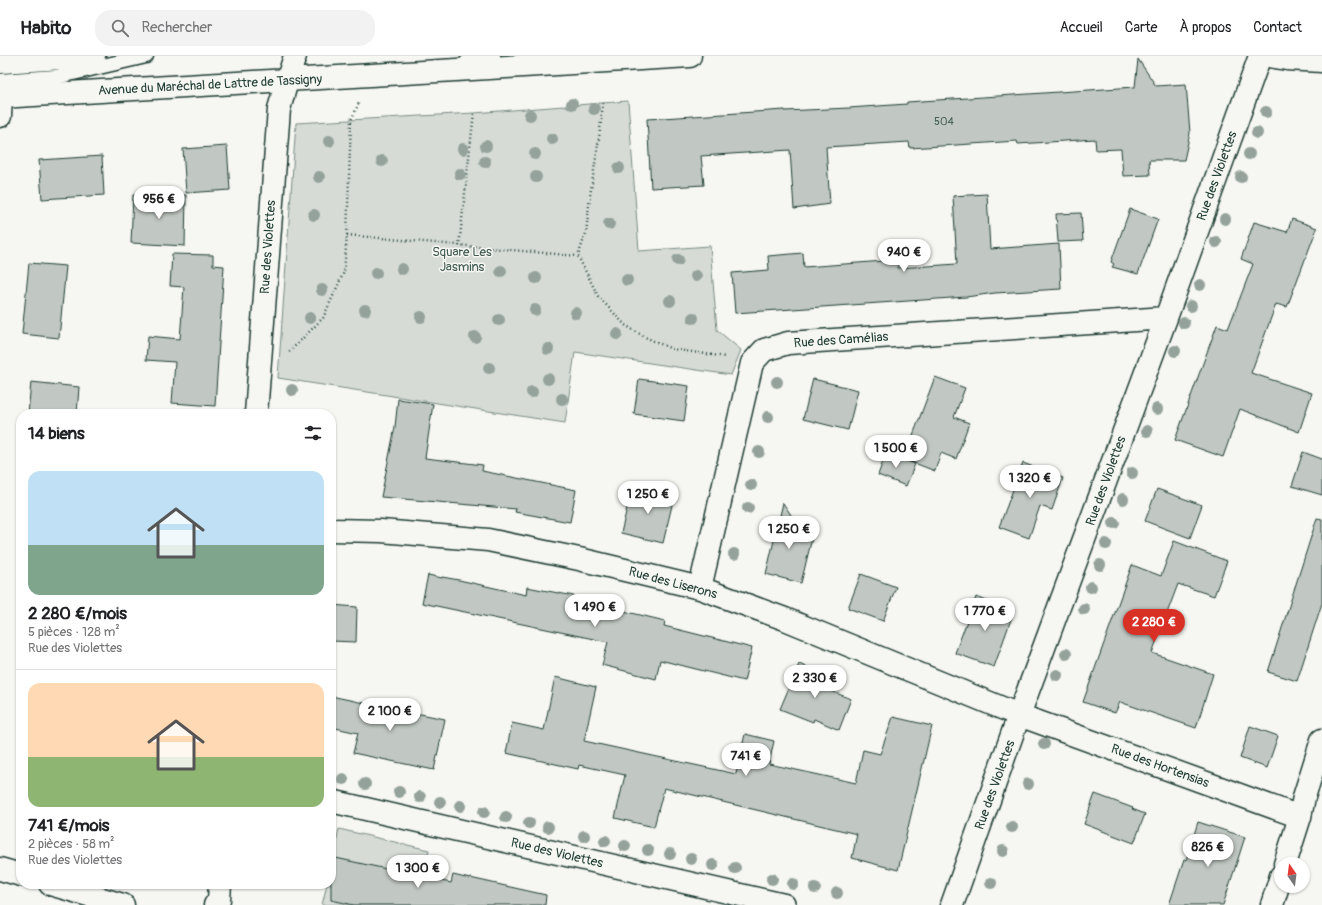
<!DOCTYPE html>
<html lang="fr">
<meta charset="utf-8">
<style>
body{margin:0;font-family:Pangolin,sans-serif;background:#f2f2f2;color:#202124;height:100vh;display:flex;flex-direction:column;font-size:15px;white-space:nowrap}
*{box-sizing:border-box;margin:0}
p{font-size:13px;color:#757577}
.icon{flex:none;width:22px;height:22px;fill:none;stroke:currentColor;stroke-width:2;stroke-linecap:round;stroke-linejoin:round}
.map{position:relative;flex:1;overflow:hidden}
.side{position:absolute;left:16px;top:353px;width:320px;height:480px;display:flex;flex-direction:column;background:#fff;border-radius:16px;box-shadow:0 1px 3px #0004}
.side>*{flex:none}
.needle{width:26px;rotate:346deg}
.tools{position:absolute;left:1274px;top:801px;display:grid;gap:8px}
.tools a{display:grid;place-items:center;width:36px;height:36px;border-radius:50%;background:#fff;box-shadow:0 1px 3px #0004;font-size:20px}
.price{position:absolute;translate:-50% -34px;padding:0 9px;border-radius:14px;background:#fff;color:#222;font-size:13px;line-height:26px;filter:drop-shadow(0 1px 2px #0008)}
.price::after{content:'';position:absolute;left:50%;top:24px;width:12px;height:9px;margin-left:-6px;background:inherit;clip-path:polygon(0 0,100% 0,50% 100%)}
.price.active{background:#d93025;color:#fff}
ul{padding:0;list-style:none}
li{display:grid;align-content:center;gap:8px;height:212px;padding:0 12px}
li+li{border-top:1px solid #e0e0e0}
li span{display:grid;place-items:center;height:124px;border-radius:12px;color:#555}
li>.icon{margin-inline-start:auto}
span .icon{width:72px;height:72px;fill:#fffc;stroke-width:1}
li b{font-size:17px}
h2{display:flex;justify-content:space-between;align-items:center;height:48px;padding:0 12px;font-size:17px}
header{display:flex;align-items:center;gap:24px;box-sizing:border-box;height:56px;padding:0 20px;background:#fff;border-bottom:1px solid #e0e0e0}
header strong{font-size:19px}
nav{display:flex;gap:22px;margin-inline-start:auto;font-size:14px}
.search{width:280px;height:36px;background:#f2f2f2;display:flex;align-items:center;gap:10px;box-sizing:border-box;padding:0 14px;border-radius:16px;color:#757577;font-size:15px}
.map>svg:first-child{display:block}
.green{fill:#d6dbd6;stroke:#7a8c85}
.building{fill:#c1c8c3;stroke:#1f3d34}
.lines{fill:none;stroke-linecap:round;stroke-linejoin:round}
.lane-casing{stroke:#1f3d34;stroke-width:17}
.street-casing{stroke:#1f3d34;stroke-width:25}
.secondary-casing{stroke:#1f3d34;stroke-width:25}
.path{stroke:#1f3d34;stroke-width:2.5;stroke-dasharray:1 3;stroke-linecap:butt}
.lane{stroke:#f6f6f2;stroke-width:14}
.street{stroke:#f6f6f2;stroke-width:22}
.secondary{stroke:#f6f6f2;stroke-width:22}
.tree{fill:#94a29b}
.labels{text-anchor:middle;dominant-baseline:central;stroke-width:3;stroke-linejoin:round;paint-order:stroke}
.number-label{font-size:11px;fill:#486058}
.street-label{font-size:13px;fill:#1f3d34;stroke:#f6f6f2}
.park-label{font-size:13px;fill:#445d54;stroke:#f6f6f2}
</style>
<header>
<strong>Habito</strong>
<div class="search"><svg class="icon" aria-label="search" viewBox="0 0 24 24"><circle cx="10" cy="10" r="6"/><path d="M15 15l6 6"/></svg>Rechercher</div>
<nav><a>Accueil</a><a>Carte</a><a>À propos</a><a>Contact</a></nav>
</header>
<div class="map">
<svg width="1322" height="849" viewBox="0 0 1322 849">
<rect width="100%" height="100%" fill="#f6f6f2"/>
<filter id="ink" filterUnits="userSpaceOnUse"><feTurbulence type="fractalNoise" baseFrequency=".025" numOctaves="2"/><feDisplacementMap in="SourceGraphic" scale="8" xChannelSelector="R" yChannelSelector="G"/><feConvolveMatrix kernelMatrix="1 2 1 2 8 2 1 2 1" color-interpolation-filters="sRGB"/></filter>
<g filter="url(#ink)">
<path class="green" d="M628,45l11,150 71,-5 7,84 24,20 -10,25 -156,-23 -10,71 -287,-45 18,-255 178,-10z
M339,773l90,21 -12,55h-95l5,-21h4v-20z"/>
<path class="building" d="M1138,3l18,27 30,-2 4,49 -6,27h-35l1,15 -27,1 -2,-27 -25,1 -1,-11 -77,5 -1,-3 -107,7 -1,-6 -83,5 4,57 -36,5 -4,-59 -89,6 3,29 -53,3 -4,-69 138,-9v1l64,-3 58,-4v-2l228,-15z
M227,90l3,44 -44,3 -3,-44z
M102,100l2,39 -62,4 -3,-39z
M987,138l3,55 69,-5 2,45 -66,4 -29,4 -231,16 -3,-40 37,-3 -1,-14 35,-3 1,14 94,-7v8l59,-4 -4,-68z
M133,139h53l-1,51 -54,-3z
M1130,153l28,10 -20,55 -26,-7 2,-3 -3,-2z
M1081,157l2,28 -25,1 -2,-28z
M1292,163l25,9 -30,79 -11,-3 -25,69 61,20 -13,39 -59,-23 -17,48 -48,-17 42,-115 11,4 25,-65 -12,-5 13,-37 33,10z
M172,198l41,1v10l11,1 -9,140 -43,-3 3,-41 -29,-2 2,-24 32,3 4,-52 -14,-1z
M29,207l37,3 -7,72 -37,-4z
M935,321l30,11 -11,29 15,6 -13,36 -15,-6 -6,18 -31,-12z
M639,323l50,7 -5,35 -50,-7z
M813,323l45,11 -10,40 -45,-11z
M31,326l48,5 -2,27h-49z
M398,343l35,5 -8,54 58,7 -1,6 94,19 -6,32 -55,-10 1,-3 -135,-12 14,-70z
M1303,396l19,7v36l-30,-9z
M886,397l29,11 -9,22 -28,-11z
M1023,407l40,15 -11,32 -12,-4 -11,32 -30,-11z
M632,431l42,10 -11,46 -42,-10z
M1157,433l45,16 -12,33 -45,-17z
M783,447l22,33 7,2 -11,45 -35,-9z
M1317,462l5,1v84l-25,78 -29,-9z
M1174,485l53,20 -13,35 -36,-12 -26,69 61,21 -17,54 -76,-26 -5,11 -32,-11 49,-137 29,11z
M861,518l35,13 -13,34 -35,-13z
M428,519l14,3v-1l17,3 67,15 1,-8 52,10 -1,3 87,21 -1,5 88,22 -8,33 -84,-21 -4,19 -54,-14 6,-23 -186,-39z
M976,541l38,14 -20,56 -39,-14z
M331,549l26,2 -1,35 -25,-1z
M799,608l32,13 -5,12 25,10 -12,31 -25,-11 -1,3 -33,-13z
M555,621l41,10 -12,54 152,33 9,-40 29,7 -5,23 87,19 7,-33 17,4 13,-37 39,9 -34,144 -46,-12 5,-24 -193,-46 -10,39 -39,-9 10,-43 -46,-10 -1,4 -72,-16 6,-30 32,7z
M331,640l65,14v-1l49,10 -11,51 -81,-17 5,-20 -27,-6z
M1250,670l28,10 -11,32 -27,-10z
M1095,738l38,14 -1,1 13,5 -11,29 -50,-19z
M1198,766l47,15 -22,68h-54l15,-45h2z
M331,801l120,26 2,-8 17,4v-1l76,17 -1,10h-191l-23,-5z"/>
<g class="lines">
<defs>
<path id="lane" d="M467,6l26,-6
M0,25l56,-4 90,-21"/>
<path id="street" d="M0,60l1,-19
M256,358l23,-305 8,-28
M331,474l50,1 107,9 91,19 121,29 85,31 234,96 281,102
M700,532l52,-225 12,-13 24,-7 378,-25
M331,745l453,104
M1285,808l15,-47 4,-20 18,-57
M0,813l21,6
M50,828l73,21
M215,849l4,-5 1,-16
M952,849l67,-190 147,-397 94,-262
M1272,849l9,-29"/>
<path id="secondary" d="M1268,0l19,3 35,2
M0,6l94,-6
M287,25l8,-25
M0,41c230,-13 460,-26 690,-41"/>
</defs>
<use href="#lane" class="lane-casing"/>
<use href="#street" class="street-casing"/>
<use href="#secondary" class="secondary-casing"/>
<path class="path" d="M603,47l-4,35 -9,58 -4,37 -8,23 20,40 27,29 20,12 27,12 54,8
M347,179l231,21
M459,190l15,-133
M289,296l34,-34 21,-46 3,-37 4,-115 8,-17"/>
<use href="#lane" class="lane"/>
<use href="#street" class="street"/>
<use href="#secondary" class="secondary"/>
</g>
<g class="tree">
<circle cx="572" cy="48" r="6"/>
<circle cx="594" cy="53" r="6"/>
<circle cx="1266" cy="56" r="6"/>
<circle cx="530" cy="59" r="6"/>
<circle cx="1257" cy="77" r="6"/>
<circle cx="552" cy="83" r="6"/>
<circle cx="329" cy="85" r="6"/>
<circle cx="486" cy="90" r="6"/>
<circle cx="463" cy="93" r="6"/>
<circle cx="535" cy="98" r="6"/>
<circle cx="1249" cy="98" r="6"/>
<circle cx="382" cy="105" r="6"/>
<circle cx="485" cy="106" r="6"/>
<circle cx="619" cy="112" r="6"/>
<circle cx="460" cy="118" r="6"/>
<circle cx="319" cy="121" r="6"/>
<circle cx="536" cy="121" r="6"/>
<circle cx="1241" cy="121" r="6"/>
<circle cx="314" cy="159" r="6"/>
<circle cx="1225" cy="163" r="6"/>
<circle cx="609" cy="168" r="6"/>
<circle cx="1216" cy="186" r="6"/>
<circle cx="678" cy="204" r="6"/>
<circle cx="402" cy="213" r="6"/>
<circle cx="501" cy="215" r="6"/>
<circle cx="376" cy="217" r="6"/>
<circle cx="696" cy="220" r="6"/>
<circle cx="536" cy="222" r="6"/>
<circle cx="627" cy="224" r="6"/>
<circle cx="1200" cy="229" r="6"/>
<circle cx="322" cy="234" r="6"/>
<circle cx="670" cy="245" r="6"/>
<circle cx="1191" cy="250" r="6"/>
<circle cx="365" cy="254" r="6"/>
<circle cx="535" cy="254" r="6"/>
<circle cx="576" cy="257" r="6"/>
<circle cx="421" cy="261" r="6"/>
<circle cx="310" cy="262" r="6"/>
<circle cx="693" cy="262" r="6"/>
<circle cx="499" cy="264" r="6"/>
<circle cx="1184" cy="267" r="6"/>
<circle cx="617" cy="278" r="6"/>
<circle cx="475" cy="281" r="6"/>
<circle cx="548" cy="293" r="6"/>
<circle cx="1175" cy="295" r="6"/>
<circle cx="489" cy="312" r="6"/>
<circle cx="548" cy="323" r="6"/>
<circle cx="777" cy="326" r="6"/>
<circle cx="292" cy="334" r="6"/>
<circle cx="532" cy="336" r="6"/>
<circle cx="562" cy="343" r="6"/>
<circle cx="1157" cy="353" r="6"/>
<circle cx="768" cy="361" r="6"/>
<circle cx="1147" cy="375" r="6"/>
<circle cx="759" cy="396" r="6"/>
<circle cx="1132" cy="417" r="6"/>
<circle cx="751" cy="429" r="6"/>
<circle cx="1123" cy="443" r="6"/>
<circle cx="748" cy="452" r="6"/>
<circle cx="1114" cy="467" r="6"/>
<circle cx="1106" cy="488" r="6"/>
<circle cx="734" cy="498" r="6"/>
<circle cx="1100" cy="509" r="6"/>
<circle cx="1091" cy="531" r="6"/>
<circle cx="1084" cy="553" r="6"/>
<circle cx="1066" cy="598" r="6"/>
<circle cx="1057" cy="619" r="6"/>
<circle cx="1044" cy="688" r="6"/>
<circle cx="343" cy="723" r="6"/>
<circle cx="365" cy="728" r="6"/>
<circle cx="1028" cy="728" r="6"/>
<circle cx="399" cy="736" r="6"/>
<circle cx="420" cy="741" r="6"/>
<circle cx="440" cy="746" r="6"/>
<circle cx="460" cy="750" r="6"/>
<circle cx="484" cy="756" r="6"/>
<circle cx="506" cy="761" r="6"/>
<circle cx="529" cy="767" r="6"/>
<circle cx="548" cy="771" r="6"/>
<circle cx="1012" cy="771" r="6"/>
<circle cx="584" cy="780" r="6"/>
<circle cx="605" cy="785" r="6"/>
<circle cx="625" cy="790" r="6"/>
<circle cx="648" cy="794" r="6"/>
<circle cx="1003" cy="795" r="6"/>
<circle cx="670" cy="798" r="6"/>
<circle cx="691" cy="803" r="6"/>
<circle cx="713" cy="809" r="6"/>
<circle cx="735" cy="812" r="6"/>
<circle cx="772" cy="823" r="6"/>
<circle cx="991" cy="827" r="6"/>
<circle cx="793" cy="828" r="6"/>
<circle cx="815" cy="832" r="6"/>
<circle cx="837" cy="837" r="6"/>
</g>
</g>
<g class="labels">
<g class="number-label">
<text x="944" y="65">504</text>
</g>
<g class="street-label">
<text transform="translate(210 29) rotate(-3)">Avenue du Maréchal de Lattre de Tassigny</text>
<text transform="translate(1217 120) rotate(-70)">Rue des Violettes</text>
<text transform="translate(268 191) rotate(-86)">Rue des Violettes</text>
<text transform="translate(841 284) rotate(-4)">Rue des Camélias</text>
<text transform="translate(1106 425) rotate(-70)">Rue des Violettes</text>
<text transform="translate(673 527) rotate(15)">Rue des Liserons</text>
<text transform="translate(1160 710) rotate(20)">Rue des Hortensias</text>
<text transform="translate(995 729) rotate(-70)">Rue des Violettes</text>
<text transform="translate(557 797) rotate(13)">Rue des Violettes</text>
</g>
<g class="park-label">
<text x="462" y="196">Square Les<tspan x="462" dy="15">Jasmins</tspan></text>
</g>
</g>
</svg>
<div class="tools">
<a><svg class="needle" viewBox="-14 -14 28 28"><path d="M0-13l5 13h-10z" fill="#e53935"/><path d="M0 13l5-13h-10z" fill="#757577"/></svg></a>
</div>
<b class="price" style="left:159px;top:164px">956 €</b>
<b class="price" style="left:904px;top:217px">940 €</b>
<b class="price" style="left:896px;top:413px">1 500 €</b>
<b class="price" style="left:1030px;top:443px">1 320 €</b>
<b class="price" style="left:648px;top:459px">1 250 €</b>
<b class="price" style="left:789px;top:494px">1 250 €</b>
<b class="price" style="left:595px;top:572px">1 490 €</b>
<b class="price" style="left:985px;top:576px">1 770 €</b>
<b class="price active" style="left:1154px;top:587px">2 280 €</b>
<b class="price" style="left:815px;top:643px">2 330 €</b>
<b class="price" style="left:390px;top:676px">2 100 €</b>
<b class="price" style="left:746px;top:721px">741 €</b>
<b class="price" style="left:1208px;top:812px">826 €</b>
<b class="price" style="left:418px;top:833px">1 300 €</b>
<section class="side">
<h2>14 biens<svg class="icon" aria-label="filters" viewBox="0 0 24 24"><path d="M4 7h16M4 17h16"/><circle cx="9" cy="7" r="2"/><circle cx="15" cy="17" r="2"/></svg></h2>
<ul>
<li><span style="background:linear-gradient(#bfe0f5 60%,#7fa58c 0)"><svg class="icon" aria-label="home" viewBox="0 0 24 24"><path d="M3 11l9-7 9 7M6 9v11h12V9"/></svg></span><div><b>2 280 €/mois</b><p>5 pièces · 128 m²</p><p>Rue des Violettes</p></div></li>
<li><span style="background:linear-gradient(#ffd9b3 60%,#8fb573 0)"><svg class="icon" aria-label="home" viewBox="0 0 24 24"><path d="M3 11l9-7 9 7M6 9v11h12V9"/></svg></span><div><b>741 €/mois</b><p>2 pièces · 58 m²</p><p>Rue des Violettes</p></div></li>
</ul>
</section>
</div>
